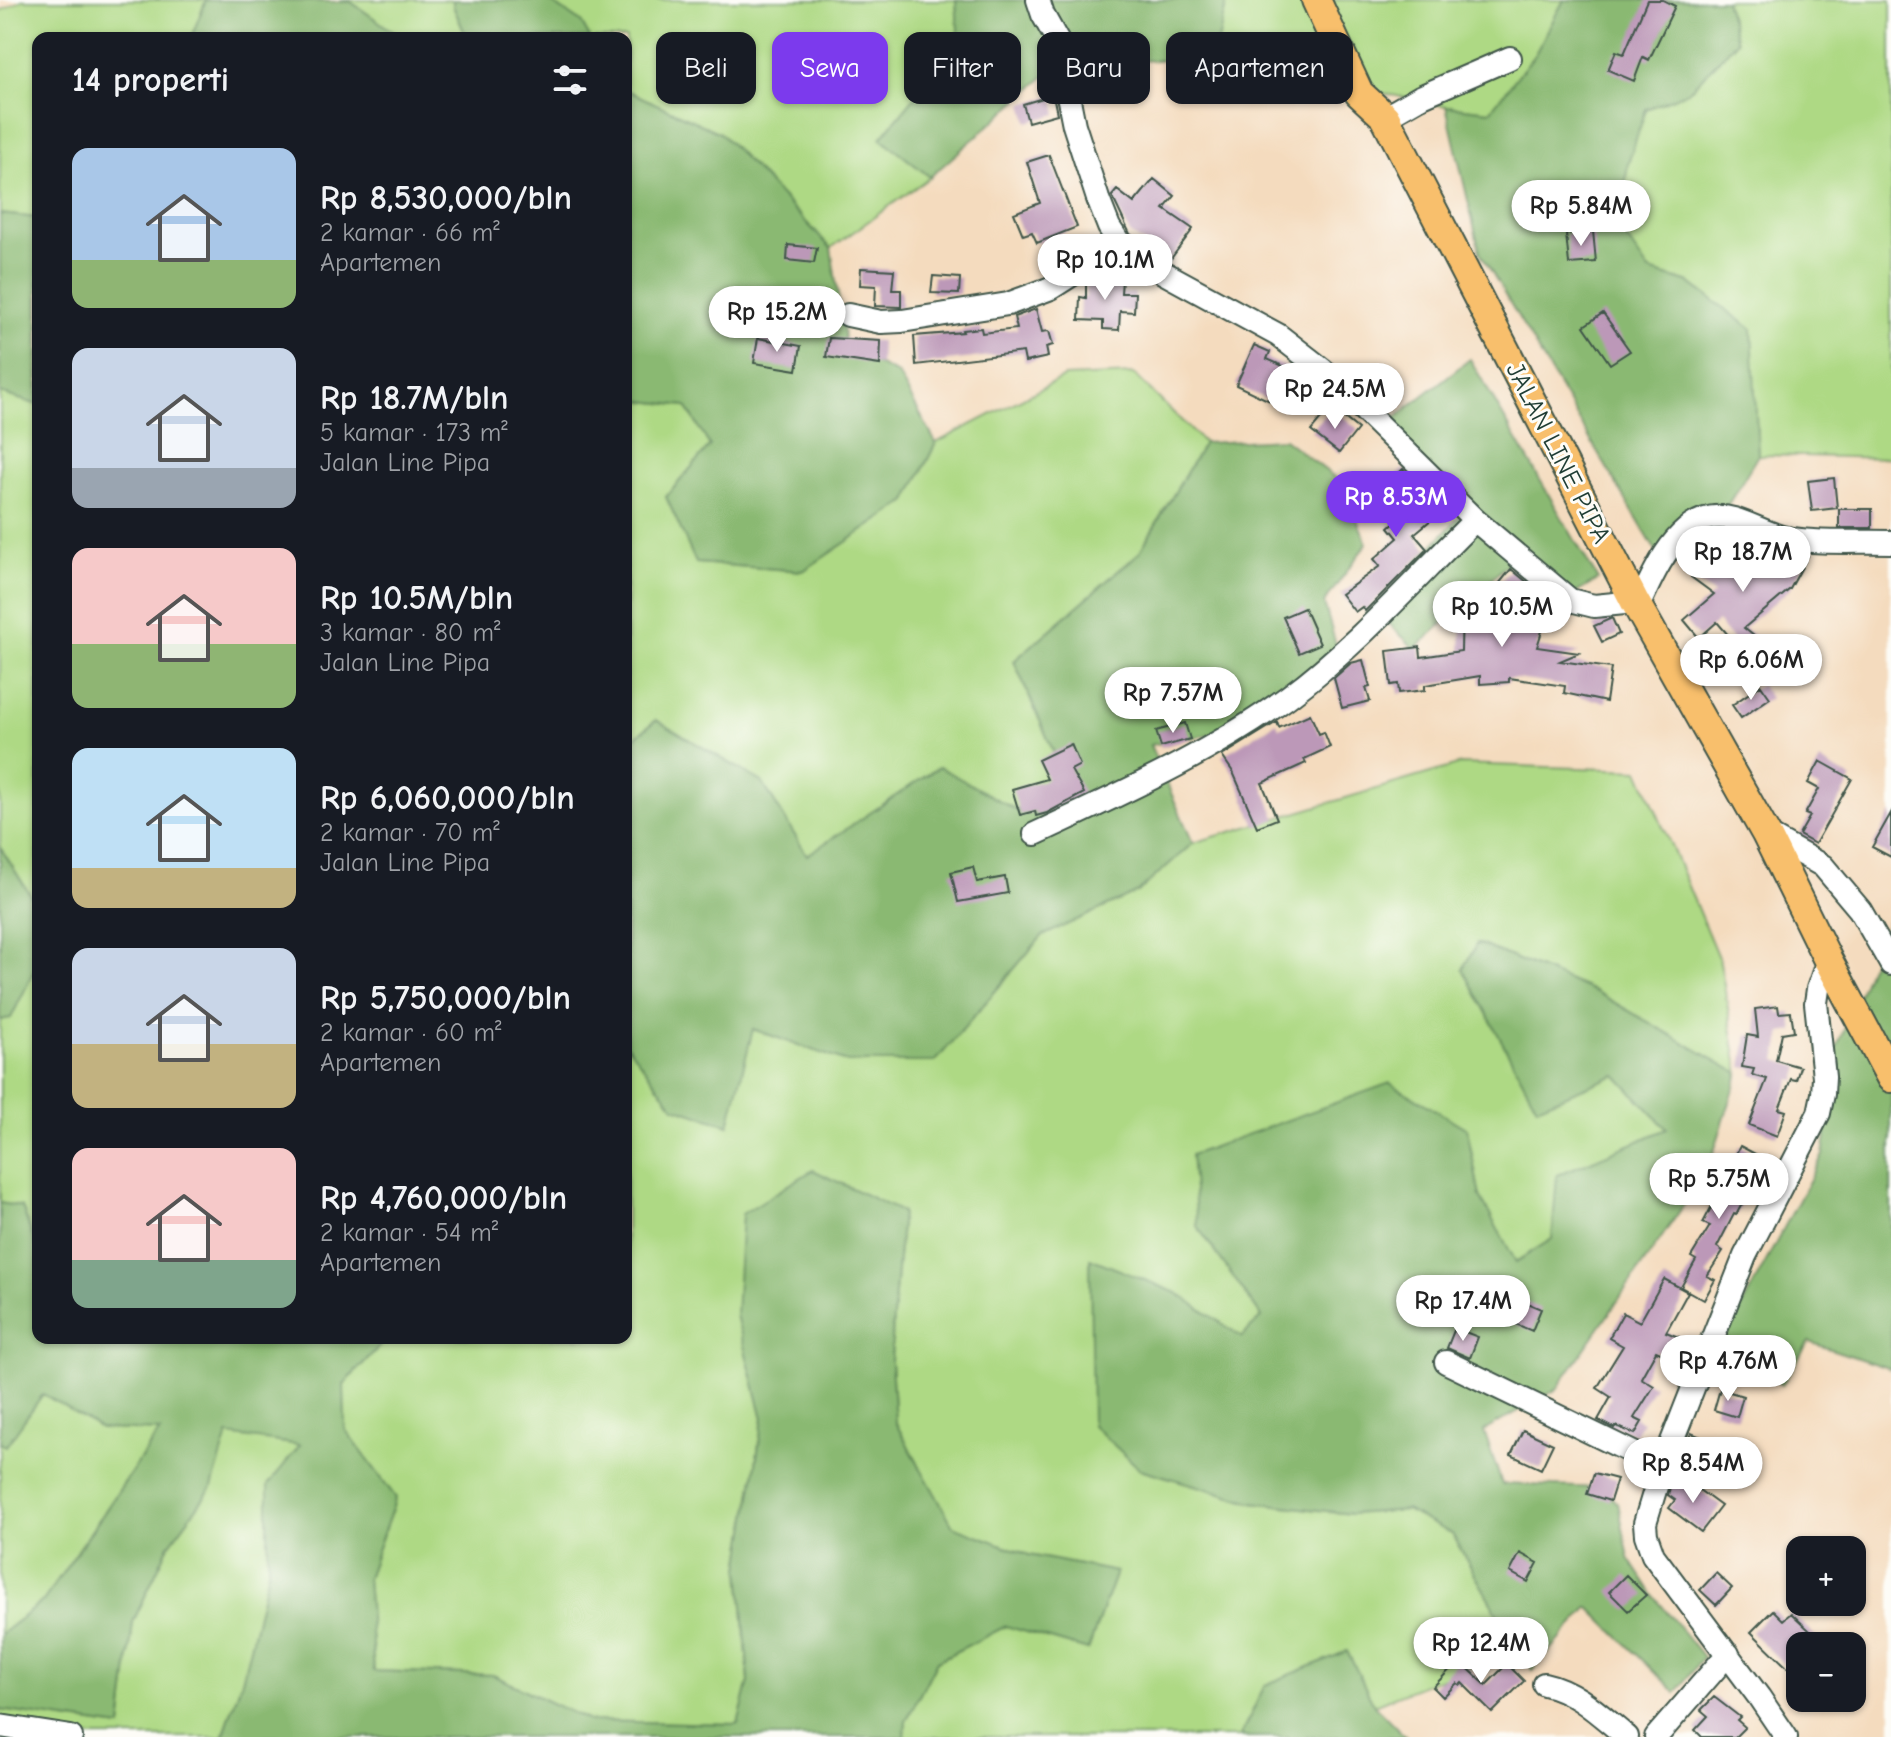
<!DOCTYPE html>
<html lang="id">
<meta charset="utf-8">
<style>
body{margin:0;font-family:"Comic Neue",sans-serif;background:#20242c;color:#f1f3f6;height:100vh;display:flex;flex-direction:column;font-size:30px;white-space:nowrap}
*{box-sizing:border-box;margin:0}
p{font-size:26px;color:#9ea1a6}
.icon{flex:none;width:44px;height:44px;fill:none;stroke:currentColor;stroke-width:2;stroke-linecap:round;stroke-linejoin:round}
.map{position:relative;flex:1;overflow:hidden}
.details{position:absolute;left:32px;top:32px;width:600px;height:1312px;display:flex;flex-direction:column;background:#171b24;border-radius:16px;box-shadow:0 2px 6px #0004}
.details>*{flex:none}
.banner{position:absolute;left:656px;top:32px;width:760px;height:72px;display:flex;gap:16px}
.tools{position:absolute;left:1786px;top:1536px;display:grid;gap:16px}
.tools a{display:grid;place-items:center;width:80px;height:80px;border-radius:16px;background:#171b24;box-shadow:0 2px 6px #0004;font-size:40px}
.price{position:absolute;translate:-50% -68px;padding:0 18px;border-radius:28px;background:#fff;color:#222;font-size:26px;line-height:52px;filter:drop-shadow(0 2px 4px #0008)}
.price::after{content:'';position:absolute;left:50%;top:48px;width:24px;height:18px;margin-left:-12px;background:inherit;clip-path:polygon(0 0,100% 0,50% 100%)}
.price.active{background:#7c3aed;color:#fff}
ul{padding:0;list-style:none}
li{display:flex;align-items:center;gap:24px;height:200px;padding:0 40px}
li span{display:grid;place-items:center;flex:none;width:224px;height:160px;border-radius:16px;color:#555}
li>.icon{margin-inline-start:auto}
span .icon{width:96px;height:96px;fill:#fffc;stroke-width:1}
li b{font-size:34px}
h2{display:flex;justify-content:space-between;align-items:center;height:96px;padding:0 40px;font-size:34px}
.tag{padding:0 28px;border-radius:16px;background:#171b24;box-shadow:0 2px 6px #0004;font-size:28px;line-height:72px}
.tag.active{background:#7c3aed;color:#fff}
.map>svg:first-child{display:block}
.green{fill:#aed984;stroke:#668b5c;stroke-width:2}
.forest{fill:#8ab972;stroke:#547b53;stroke-width:2}
.building{fill:#bc98b8}
.lines{fill:none;stroke-linecap:round;stroke-linejoin:round}
.minor-casing{stroke:#3f5549;stroke-width:26}
.major-casing{stroke:#3f5549;stroke-width:32}
.minor{stroke:#fff;stroke-width:22}
.major{stroke:#f8bf6c;stroke-width:28}
.labels{text-anchor:middle;dominant-baseline:central;stroke-width:6;stroke-linejoin:round;paint-order:stroke}
.street-label{font-size:26px;fill:#1f3d34;stroke:#fdfcf7}
</style>
<div class="map">
<svg width="1891" height="1737" viewBox="0 0 1891 1737">
<rect width="100%" height="100%" fill="#fdfcf7"/>
<filter id="ink" filterUnits="userSpaceOnUse"><feTurbulence type="fractalNoise" baseFrequency=".0125" numOctaves="2"/><feDisplacementMap in="SourceGraphic" scale="16" xChannelSelector="R" yChannelSelector="G"/><feConvolveMatrix kernelMatrix="1 2 1 2 8 2 1 2 1" color-interpolation-filters="sRGB"/></filter>
<filter id="wash" filterUnits="userSpaceOnUse"><feTurbulence type="fractalNoise" baseFrequency=".006" numOctaves="4" result="noise"/><feDisplacementMap in="SourceGraphic" scale="32" xChannelSelector="R" yChannelSelector="G"/><feGaussianBlur stdDeviation="1.8" result="paint"/><feColorMatrix in="noise" values="0 0 0 0 0 0 0 0 0 0 0 0 0 0 0 0 0 1.4 0 .05"/><feComposite in="paint" operator="in"/></filter>
<g filter="url(#wash)">
<rect width="100%" height="100%" fill="#f4dbbe"/>
<path class="green" d="M22,0h184l-15,38h-59l-27,-4 -1,4h-66v180l-38,-4v-203z
M340,0h113v6l14,32h-65l-51,-36z
M547,0h409l3,43 -78,95 49,39 -99,71 -111,-115 -94,-43v-52h-36l-9,-16z
M1227,0h337l-29,54 -45,57 -44,-5 -232,-47z
M1725,0h166v458l-133,-3 -7,-126 -61,-46 -41,-12 -31,-42 10,-66 18,-54 42,-17 49,-51z
M1134,374l70,69 -65,110 -125,108 60,138 -56,12 -79,-43 -132,88 -45,-74 -106,-62 -30,25v-346l60,7 24,40 -44,51 31,66 106,8 104,-70 29,-58 128,-66z
M0,393l38,12v502l-38,-60z
M1461,764l178,6 81,192 19,112 -145,-83 -117,-48 139,131 52,55 -116,110 -37,23 -35,-65 -13,-68 -270,97 65,91 -20,20 -65,-44 -37,176 112,33 99,12 55,-4 46,24 65,114 -143,57 -27,-53 -82,33 -25,52h-335l1,-16 31,-60 69,-35 82,24 28,-78 -87,-17 -76,-28 -58,-105 -4,-60 2,-45 9,-105 -166,103 27,103 -23,151 9,112 -11,43 -149,-3 -96,-46 -119,-4 -7,-93 29,-80 -51,-69 -1,-45 43,-46h239v-294l48,63 54,18 24,-96 95,33h88l107,-126 96,-44 55,-49z
M38,963v289l-16,-45 -22,-4v-183l11,-3z
M43,1394l58,35 59,1 -116,170 -44,35v-192l6,2z
M227,1434l74,11 -33,40v87l-25,105 -20,60h-223v-27l121,17 12,-105 36,-77 43,-58z"/>
<path class="forest" d="M206,0l145,2 51,36h-211z
M453,0h94l34,22 9,16h-123l-14,-32z
M956,0h271l-13,59 -92,2 -78,16 -114,100 -49,-39 78,-95z
M1564,0h161l12,41 -49,51 -42,17 -18,54 -9,65 30,43 41,12 62,46 6,126 -43,71 -48,44 -187,-318 -34,-146 44,5 45,-57z
M626,90l94,43 111,115 15,101 52,25 38,69 -29,58 -104,70 -107,-8 -30,-66 44,-51 -24,-40 -60,-7z
M0,214l38,4v187l-38,-12z
M1470,359l128,221 -32,19 -52,-41 -99,91 -41,-40 86,-93 -72,-93z
M1284,439l57,43 26,61 -43,60 20,70 -108,57 -86,15 43,98 -55,49 -96,44 -107,126h-88l-94,-33 -24,96 -55,-18 -48,-63v-299l30,-25 106,62 45,73 132,-88 79,44 56,-12 -60,-138 125,-108 65,-110z
M0,737v110l38,60v56l-27,55 -11,2z
M1889,920l2,1v448l-82,-27 -27,43 -65,-32 106,-198 9,-60 2,-41z
M1477,943l117,48 145,83 -31,96 -151,219 -73,42 18,53 100,4 16,15 11,55 22,34 52,65 -27,36 -87,-86 -56,63 -16,-22 -65,-114 -46,-24 -55,4 -99,-12 -112,-33 -48,-44 -2,-167 87,35 65,44 20,-20 -65,-91 -6,-71 199,-72 77,46 13,68 36,65 36,-23 5,-64 110,-46 -51,-54 -79,32 -74,-138z
M813,1170l89,42 -9,105 -2,45 4,60 58,104 76,29 87,17 -28,78 -82,-24 -69,35 -31,60 -1,16h-682l20,-60 25,-105v-87l32,-40 -72,-10 -16,52 -43,58 -36,77 -12,105 -121,-17v-75l44,-35 116,-169 -59,-2 -58,-35 -37,52 -6,-3v-240l22,4 16,45v86h349l-43,46 1,45 51,69 -29,80 7,93 119,4 96,46 149,3 11,-43 -9,-112 23,-151 -27,-103 6,-101z
M1347,1651l27,54 32,32h-166l25,-52z"/>
<g id="blocks">
<path class="building" d="M1647,0h16l12,6 -26,54 -6,-3 -9,24 -26,-11 8,-19 8,3z
M1053,95l4,19 -29,8 -5,-18z
M1049,155l28,72 -40,16 -5,-11 -9,3 -9,-22 26,-10 -13,-41z
M1154,179l21,17 -11,13 29,20 -23,31 -40,-26 -18,-38 5,-6 17,13z
M1593,231l3,31 -27,2 -3,-30z
M788,245l29,3 -3,15 -27,-3z
M861,268l33,2 -2,20h9v17l-26,-1 1,-20 -16,-1z
M1100,273h5v6l17,1 -1,13h14l-1,19 -14,-1 -1,19 -16,-1v-8l-24,-1 1,-23 6,1v-16z
M933,276l27,2 -1,16 -28,-1z
M1036,309l6,23 7,-1 4,14 -7,2 2,10 -23,5 -2,-10 -107,13 -2,-29 49,-4 -1,-2 19,-2 1,5 35,-4 -3,-12z
M1603,313l27,38 -20,13 -26,-38z
M758,338l43,8 -4,24 -43,-7z
M829,338l52,3 -1,24 -54,-8z
M1254,345l16,7 -3,7 23,10 -16,34 -38,-18z
M1337,412l21,17 -19,24 -28,-22 14,-17 6,6z
M1403,469l36,38 -4,3 3,4 -24,20 13,15 -62,62 -3,-4 -7,5 -14,-18 39,-28 -6,-7 24,-21 -9,-11 8,-7 -23,-23z
M1834,478l3,30 -25,3 -4,-30z
M1839,509h33v19h-33z
M1750,540l26,10 32,6 -18,33 -46,39 26,21 -20,25 -16,-13 8,-10 -25,-29 -18,16 -15,-18 30,-26 -23,-17 24,-31 21,16z
M1511,569l28,23 -2,2 19,13 -13,21 -6,19 42,6 -19,8 51,7 -5,34 -42,-9 1,-7 -56,-8v4l-29,2v-8l-55,9v5l-26,3 -1,-9 -7,1 -4,-34 33,-4 1,10 40,-6 1,-46 28,1 8,-21z
M1304,608l16,36 -21,9 -16,-36z
M1612,618l7,16 -17,8 -8,-16z
M1363,660l7,27 -4,1 4,13 -28,7 -8,-30 17,-15z
M1761,685l9,13 -29,20 -9,-13z
M1310,714l9,20 5,-2 6,15 -26,12 2,4 -44,20 15,36 -20,8 -24,-55 -11,-16 55,-34 2,6z
M1185,723l5,16 -29,8 -5,-16z
M1071,744l9,21 -9,5 13,23 -37,20 -11,3 -1,-5 -15,4 -8,-26 35,-10 -9,-19z
M1820,761l32,18 -37,65 -16,-9 11,-19 -5,-2 14,-25 -11,-6z
M1891,813v44l-19,-10z
M973,867l4,15 28,-5 3,16 -50,9 -7,-30z
M1778,1006l1,7 12,-1 3,19 -12,2 -6,27 24,7 -4,13 -5,-1 -12,30 7,2 -9,25 -28,-11 18,-46 -15,-4 2,-6 -12,-2 5,-32 11,2 -3,-28z
M1740,1146l19,10 -18,36 6,3 -11,20 -2,-1 -17,33 6,4 -16,25 8,4 -11,20 -23,-13 15,-27 -5,-3 19,-31 -7,-3 11,-21 -7,-4 11,-19 4,2z
M1664,1279l24,13 -22,40 30,12 -9,20 -31,-13 -15,27 13,8 -20,32 8,4 -7,12 -19,-8 -2,2 -16,-8 13,-23 -14,-9 26,-42 -14,-8 14,-25 17,9z
M1520,1300l21,9 -9,22 -21,-9z
M1455,1328l23,9 -8,21 -23,-10z
M1720,1389l23,7 -6,21 -23,-7z
M1523,1430l30,14 -12,25 -30,-14z
M1691,1433l23,9 -7,19 -23,-8z
M1594,1473l23,6 -7,22 -23,-7z
M1684,1479l37,27 -20,26 -32,-24 6,-8 -7,-5 2,-7 5,-6 4,3z
M1520,1553l18,10 -10,19 -18,-10z
M1716,1573l16,15 -16,17 -16,-15z
M1626,1575l20,20 -18,16 -19,-19z
M1773,1610l10,10 8,-7 35,33h-26v14l-10,10 -39,-38z
M1483,1621l18,11 -12,20 -18,-11z
M1459,1660l27,25 21,-21 17,17 -32,32 -30,-30 -2,2 -3,-2 -14,14 -10,-10z
M1714,1697l26,20 -3,3 8,7 -10,10h-33l-7,-7 13,-14 -7,-6z"/>
</g>
</g>
<g filter="url(#ink)">
<use href="#blocks" fill-opacity="0" stroke="#3f5549" stroke-width="2"/>
<g class="lines">
<defs>
<path id="minor" d="M1038,0l5,15 14,25 17,85 24,74 11,28 11,17 24,18 134,73 45,35 152,150 95,80 24,6 41,-4
M1385,117l35,-20 90,-39
M848,315l33,7 21,-1 106,-17 43,-16 69,-44
M1638,607c17,-37 44,-103 96,-88 17,5 34,15 52,19 33,6 71,3 105,4
M1035,834c87,-41 175,-80 253,-137 69,-51 126,-117 187,-177
M1766,834l57,32 37,44 31,54
M1446,1362l216,105
M1544,1684c33,7 58,33 83,53
M0,1726l71,11
M1656,1737l72,-83
M1786,1737l-27,-40 -106,-142 -7,-20 -1,-12 17,-56 83,-211 74,-143 4,-19 1,-17 -8,-74 2,-14 10,-29"/>
<path id="major" d="M1316,0l43,93 26,24 250,485 131,232 62,126 63,118"/>
</defs>
<use href="#minor" class="minor-casing"/>
<use href="#major" class="major-casing"/>
<use href="#minor" class="minor"/>
<use href="#major" class="major"/>
</g>
</g>
<g class="labels">
<g class="street-label">
<text transform="translate(1558 453) rotate(63)">JALAN LINE PIPA</text>
</g>
</g>
</svg>
<div class="tools">
<a>+</a>
<a>−</a>
</div>
<b class="price" style="left:1581px;top:248px">Rp 5.84M</b>
<b class="price" style="left:1105px;top:302px">Rp 10.1M</b>
<b class="price" style="left:777px;top:354px">Rp 15.2M</b>
<b class="price" style="left:1335px;top:431px">Rp 24.5M</b>
<b class="price active" style="left:1396px;top:539px">Rp 8.53M</b>
<b class="price" style="left:1743px;top:594px">Rp 18.7M</b>
<b class="price" style="left:1502px;top:649px">Rp 10.5M</b>
<b class="price" style="left:1751px;top:702px">Rp 6.06M</b>
<b class="price" style="left:1173px;top:735px">Rp 7.57M</b>
<b class="price" style="left:1719px;top:1221px">Rp 5.75M</b>
<b class="price" style="left:1463px;top:1343px">Rp 17.4M</b>
<b class="price" style="left:1728px;top:1403px">Rp 4.76M</b>
<b class="price" style="left:1693px;top:1505px">Rp 8.54M</b>
<b class="price" style="left:1481px;top:1685px">Rp 12.4M</b>
<div class="banner">
<a class="tag">Beli</a>
<a class="tag active">Sewa</a>
<a class="tag">Filter</a>
<a class="tag">Baru</a>
<a class="tag">Apartemen</a>
</div>
<section class="details">
<h2>14 properti<svg class="icon" aria-label="filters" viewBox="0 0 24 24"><path d="M4 7h16M4 17h16"/><circle cx="9" cy="7" r="2"/><circle cx="15" cy="17" r="2"/></svg></h2>
<ul>
<li><span style="background:linear-gradient(#a9c7e8 70%,#8fb573 0)"><svg class="icon" aria-label="home" viewBox="0 0 24 24"><path d="M3 11l9-7 9 7M6 9v11h12V9"/></svg></span><div><b>Rp 8,530,000/bln</b><p>2 kamar · 66 m²</p><p>Apartemen</p></div></li>
<li><span style="background:linear-gradient(#c9d6e8 75%,#9aa5b1 0)"><svg class="icon" aria-label="home" viewBox="0 0 24 24"><path d="M3 11l9-7 9 7M6 9v11h12V9"/></svg></span><div><b>Rp 18.7M/bln</b><p>5 kamar · 173 m²</p><p>Jalan Line Pipa</p></div></li>
<li><span style="background:linear-gradient(#f6c9c9 60%,#8fb573 0)"><svg class="icon" aria-label="home" viewBox="0 0 24 24"><path d="M3 11l9-7 9 7M6 9v11h12V9"/></svg></span><div><b>Rp 10.5M/bln</b><p>3 kamar · 80 m²</p><p>Jalan Line Pipa</p></div></li>
<li><span style="background:linear-gradient(#bfe0f5 75%,#c2b280 0)"><svg class="icon" aria-label="home" viewBox="0 0 24 24"><path d="M3 11l9-7 9 7M6 9v11h12V9"/></svg></span><div><b>Rp 6,060,000/bln</b><p>2 kamar · 70 m²</p><p>Jalan Line Pipa</p></div></li>
<li><span style="background:linear-gradient(#c9d6e8 60%,#c2b280 0)"><svg class="icon" aria-label="home" viewBox="0 0 24 24"><path d="M3 11l9-7 9 7M6 9v11h12V9"/></svg></span><div><b>Rp 5,750,000/bln</b><p>2 kamar · 60 m²</p><p>Apartemen</p></div></li>
<li><span style="background:linear-gradient(#f6c9c9 70%,#7fa58c 0)"><svg class="icon" aria-label="home" viewBox="0 0 24 24"><path d="M3 11l9-7 9 7M6 9v11h12V9"/></svg></span><div><b>Rp 4,760,000/bln</b><p>2 kamar · 54 m²</p><p>Apartemen</p></div></li>
</ul>
</section>
</div>
